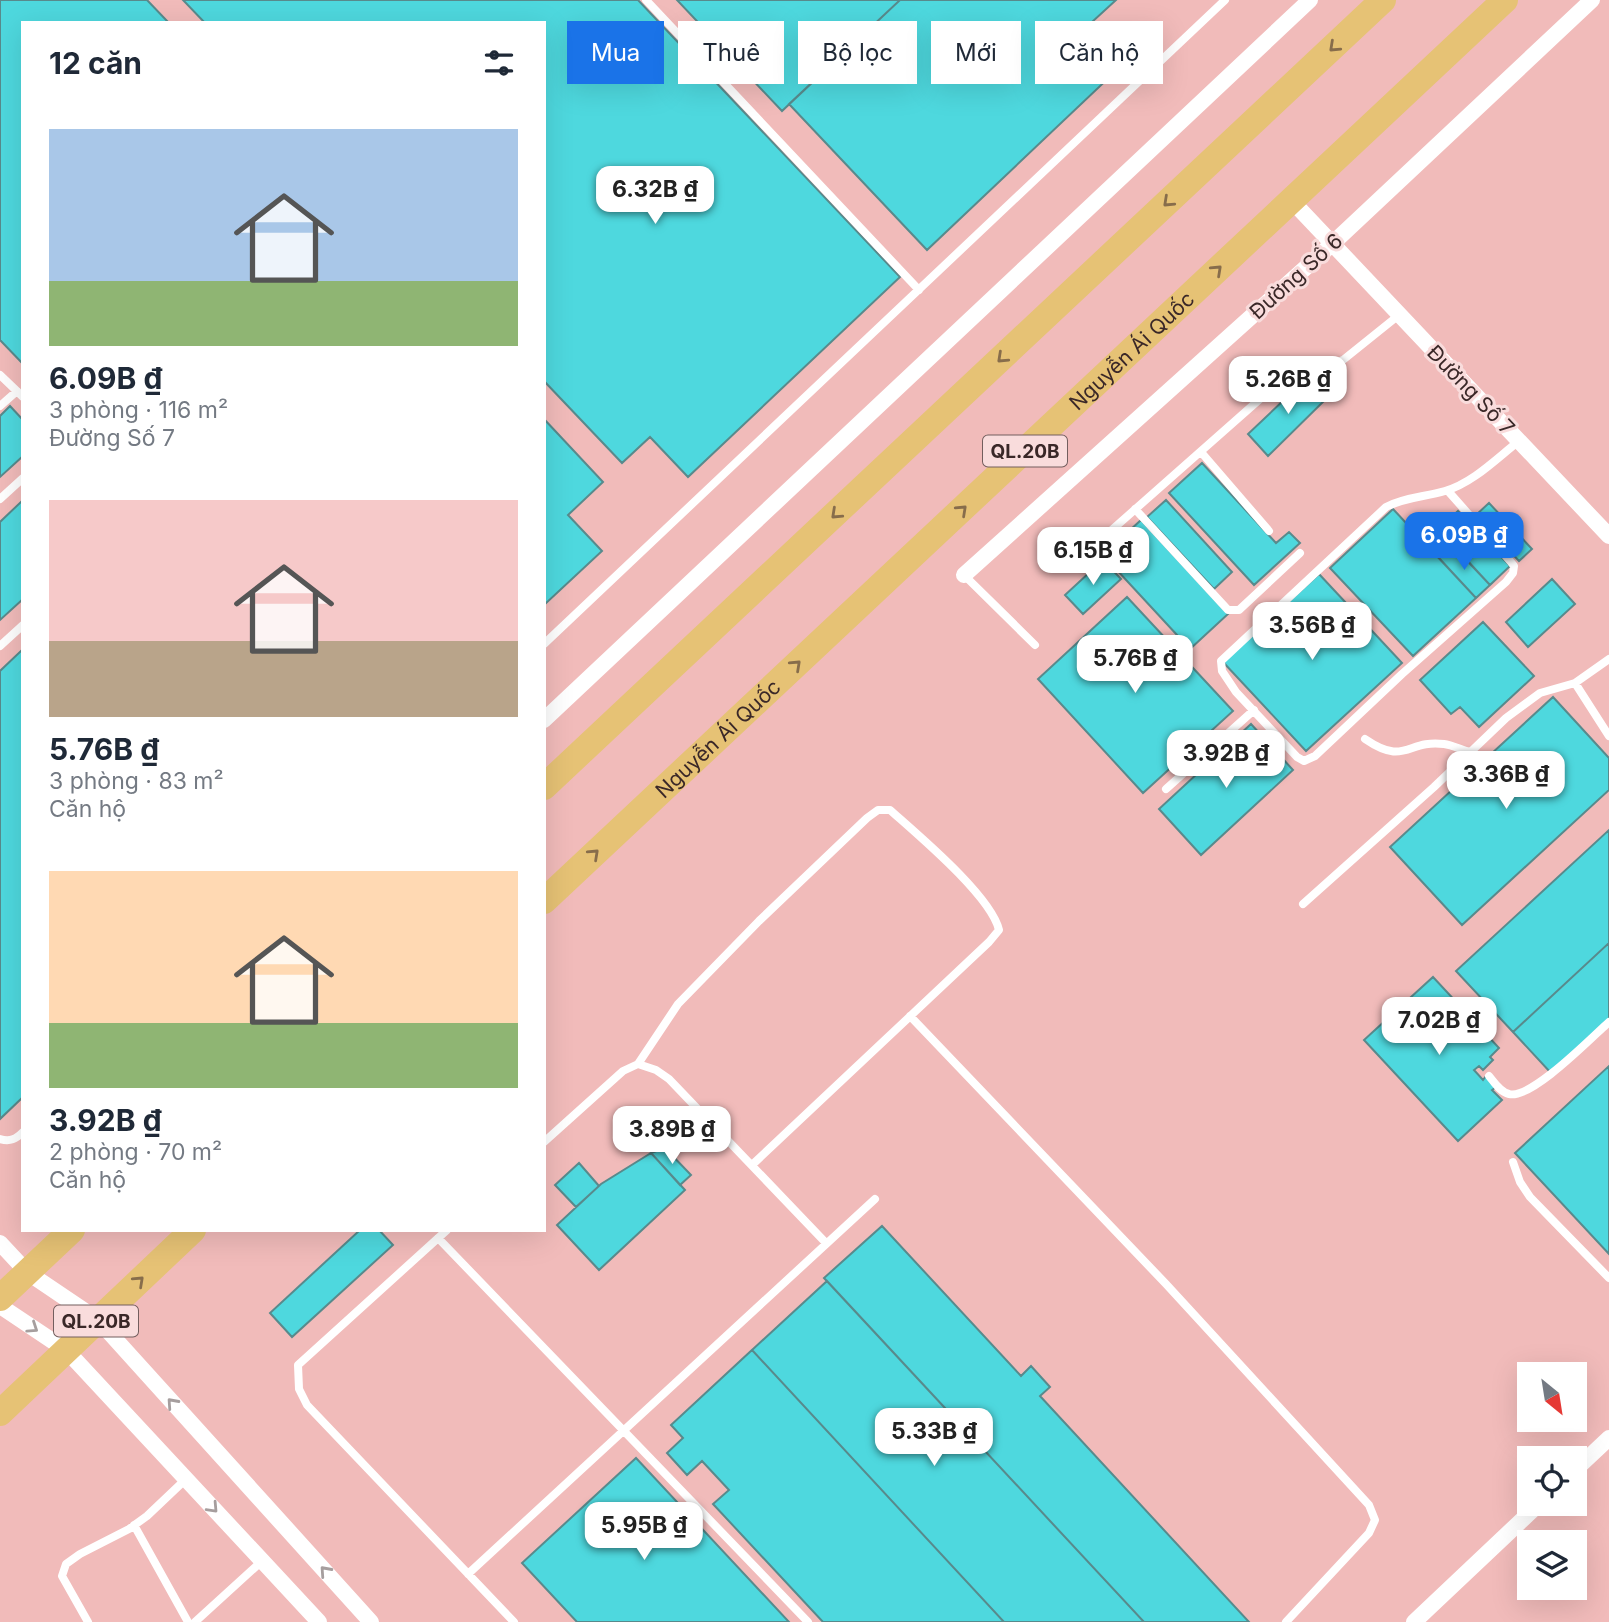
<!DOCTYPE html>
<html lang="vi">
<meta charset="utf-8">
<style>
body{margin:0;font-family:Inter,sans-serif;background:#f6f6f7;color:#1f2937;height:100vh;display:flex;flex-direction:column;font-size:26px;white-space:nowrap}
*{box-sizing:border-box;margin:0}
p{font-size:23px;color:#747a83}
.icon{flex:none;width:38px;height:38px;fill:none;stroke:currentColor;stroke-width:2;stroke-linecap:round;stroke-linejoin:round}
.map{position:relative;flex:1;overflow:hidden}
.drawer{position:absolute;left:21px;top:21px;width:525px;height:1211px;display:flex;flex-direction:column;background:#fff;border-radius:0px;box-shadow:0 7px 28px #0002}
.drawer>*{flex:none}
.guide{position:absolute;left:567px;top:21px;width:665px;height:63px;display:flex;gap:14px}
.needle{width:46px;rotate:150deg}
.controls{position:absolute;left:1517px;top:1362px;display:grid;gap:14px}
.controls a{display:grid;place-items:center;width:70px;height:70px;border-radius:0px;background:#fff;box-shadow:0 7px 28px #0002;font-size:35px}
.price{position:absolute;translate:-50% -60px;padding:0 16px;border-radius:14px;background:#fff;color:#222;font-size:23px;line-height:46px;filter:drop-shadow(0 2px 4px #0008)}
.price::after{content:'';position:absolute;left:50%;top:42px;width:21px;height:16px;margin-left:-10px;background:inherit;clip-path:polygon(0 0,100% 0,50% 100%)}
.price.on{background:#1a73e8;color:#fff}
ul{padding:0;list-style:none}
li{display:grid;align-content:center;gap:14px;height:371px;padding:0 28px}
li span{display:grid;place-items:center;height:217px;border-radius:0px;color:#555}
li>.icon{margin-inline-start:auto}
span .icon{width:126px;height:126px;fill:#fffc;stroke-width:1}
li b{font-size:30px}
h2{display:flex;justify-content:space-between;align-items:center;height:84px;padding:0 28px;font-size:30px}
.pill{padding:0 24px;border-radius:0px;background:#fff;box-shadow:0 7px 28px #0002;font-size:24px;line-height:63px}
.pill.on{background:#1a73e8;color:#fff}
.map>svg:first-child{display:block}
.built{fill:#f1bbba;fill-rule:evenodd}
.building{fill:#4ed8de;stroke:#588a8c;stroke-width:2}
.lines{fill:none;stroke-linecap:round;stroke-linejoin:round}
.lane{stroke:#fff;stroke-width:8}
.street{stroke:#fff;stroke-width:16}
.primary{stroke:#e6c275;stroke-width:26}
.oneway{stroke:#876d4b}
.oneway2{stroke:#a69e9e}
.labels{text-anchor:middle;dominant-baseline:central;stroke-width:6;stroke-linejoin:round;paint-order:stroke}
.shield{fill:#f9dcdc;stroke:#735e5e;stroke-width:2}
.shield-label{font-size:19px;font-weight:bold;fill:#3a2828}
.street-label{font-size:21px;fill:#3a2828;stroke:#f9dcdc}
</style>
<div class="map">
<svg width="1609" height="1622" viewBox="0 0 1609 1622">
<rect width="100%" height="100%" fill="#f9cac9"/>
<path class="built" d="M0,0h1609v1622h-1609zM23,23h521v1207h-521zM1530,1374h45v45h-45zM1530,1458h45v45h-45zM1530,1542h45v45h-45z"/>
<path class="building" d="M0,0h147l22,23h-146v341l-23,-24z
M183,0h455l262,277 -212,200 -38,-40 -28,26 -78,-82v-358h-339z
M677,0h223l-118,111z
M900,0h216l-36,33 36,38 -189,179 -138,-146z
M1305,380l27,13 -64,63 -20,-22z
M10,406l13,14v36l-23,21v-61z
M544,419l59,63 -35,33 34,36 -58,54z
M1202,463l74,80 13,-11 11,11 -46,42 -85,-92z
M23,500v99l-23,21v-98z
M1166,500l66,72 -18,17 -67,-72z
M1489,503l43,46 -13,12 -43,-46z
M1393,509l83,89 -63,58 -83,-88z
M1458,511l52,55 -20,19 -52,-55z
M1141,520l87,94 -38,35 -87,-94z
M1453,545l37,40 -14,13 -37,-40z
M1103,560l18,19 -38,35 -18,-19z
M1319,574l83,89 -96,88 -83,-89z
M1552,579l23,25 -47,43 -22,-25z
M1127,597l106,114 -90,82 -105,-114z
M1483,622l51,54 -55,51 -19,-20 -9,7 -31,-34z
M23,649v448l-23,22v-448z
M1553,697l56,61v32l-147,135 -72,-78z
M1251,724l42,46 -92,85 -42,-46z
M1609,830v113l-96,89 -57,-61z
M1609,943v77l-58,53 -38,-41z
M1433,977l66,71 -9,9 3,3 -10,10 -4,-4 -5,4 9,10 3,-4 10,11 -4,3 10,10 -44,41 -94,-101z
M1609,1066v188l-94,-101z
M665,1148l26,27 -11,10 -29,-32z
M651,1153l34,37 -86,80 -42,-45 44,-41z
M579,1163l20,23 -23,21 -21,-22z
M882,1226l139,150 10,-10 19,21 -10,9 209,226h-105l-320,-344z
M360,1230h19l14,15 -101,92 -22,-24z
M827,1281l317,341h-140l-252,-272z
M752,1350l252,272h-181l-110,-118 16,-14 -27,-29 -15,14 -20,-22 16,-15 -12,-13z
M636,1458l153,164h-212l-55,-59z"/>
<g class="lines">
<path class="lane" d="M646,0l273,290
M0,375l23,22
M0,406l17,-15
M1201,452l68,79
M1448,491l62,70 4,5 -1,7 -7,9 -104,92 -87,82 -11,5 -7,-4 -61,-65 -14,-21 -1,-10 165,-154c19,-10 39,-10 59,-16 28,-8 52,-33 74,-50
M0,499l23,-21
M1135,509l93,101h11l61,-57
M1097,543l189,-167 15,-6 20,-1 22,-9 56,-45
M964,575l71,70
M544,644l681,-644
M0,646l23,-21
M1575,683l34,53
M1365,739c41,28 42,0 79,5 8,1 18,6 26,8
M1166,789l88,-79
M1303,904l131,-117 72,-69 34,-25 35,-10 34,-24
M910,1016l256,268 203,221 6,15 -6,13 -83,89
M638,1064l40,-60 81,-83 108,-103 11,-8h12c28,25 101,86 109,120l-10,12 -237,223
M1489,1076c5,6 11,16 20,18 22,6 83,-57 100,-72
M0,1139c10,3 16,0 23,-7
M544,1142l79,-71 15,-7 18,6 13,9 157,164
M1513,1162l7,20 10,15 79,81
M447,1230l-149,135 1,24 8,16 207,217
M438,1238l370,384
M134,1525l54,97
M468,1574l407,-375
M88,1622l-26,-46 4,-12 14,-10 49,-25 18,-13 39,-37
M195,1622l67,-61"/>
<path class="street" d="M1291,200l318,336
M964,575l368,-331 260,-244
M544,720l766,-720
M0,1243l27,29 71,48 273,302
M0,1306l66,44 253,272
M1575,1470l34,-32
M1414,1622l126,-119"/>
<g class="primary">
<path d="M544,787l839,-787"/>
<path id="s1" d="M544,901l961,-901"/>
<path d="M0,1298l72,-68"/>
<path d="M0,1413l193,-183"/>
</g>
</g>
<defs><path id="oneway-chevron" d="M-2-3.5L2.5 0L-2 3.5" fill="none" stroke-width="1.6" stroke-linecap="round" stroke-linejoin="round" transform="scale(1.75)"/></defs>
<g class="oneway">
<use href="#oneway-chevron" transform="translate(1334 47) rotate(137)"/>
<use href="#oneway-chevron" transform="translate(1168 202) rotate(137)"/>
<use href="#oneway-chevron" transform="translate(1217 270) rotate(-43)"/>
<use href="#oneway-chevron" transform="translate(1002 358) rotate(137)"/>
<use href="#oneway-chevron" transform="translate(962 510) rotate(-43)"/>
<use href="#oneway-chevron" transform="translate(836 514) rotate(137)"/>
<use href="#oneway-chevron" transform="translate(796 665) rotate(-43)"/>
<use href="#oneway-chevron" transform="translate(594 854) rotate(-43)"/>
<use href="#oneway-chevron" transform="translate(139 1281) rotate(-43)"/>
</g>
<g class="oneway2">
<use href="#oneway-chevron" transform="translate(33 1328) rotate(34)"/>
<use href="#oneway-chevron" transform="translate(172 1403) rotate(-132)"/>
<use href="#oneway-chevron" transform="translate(213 1508) rotate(47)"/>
<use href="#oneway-chevron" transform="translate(325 1571) rotate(-132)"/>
</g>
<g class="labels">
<g class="shield">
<rect x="983" y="435.5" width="84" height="31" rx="5"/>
<rect x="54" y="1305.5" width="84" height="31" rx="5"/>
</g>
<g class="shield-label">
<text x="1025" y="451">QL.20B</text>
<text x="96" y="1321">QL.20B</text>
</g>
<g class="street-label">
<text transform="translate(1296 276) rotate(-42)">Đường Số 6</text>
<text stroke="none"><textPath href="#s1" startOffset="805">Nguyễn Ái Quốc</textPath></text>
<text transform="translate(1471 390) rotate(46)">Đường Số 7</text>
<text stroke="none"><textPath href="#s1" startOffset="238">Nguyễn Ái Quốc</textPath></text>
</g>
</g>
</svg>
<div class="controls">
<a><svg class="needle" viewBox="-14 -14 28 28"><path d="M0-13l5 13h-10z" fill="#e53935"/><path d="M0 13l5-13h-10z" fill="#747a83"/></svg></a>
<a><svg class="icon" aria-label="locate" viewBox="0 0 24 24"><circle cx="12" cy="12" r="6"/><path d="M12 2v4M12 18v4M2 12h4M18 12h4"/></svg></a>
<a><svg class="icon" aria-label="layers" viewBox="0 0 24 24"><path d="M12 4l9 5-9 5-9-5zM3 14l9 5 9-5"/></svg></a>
</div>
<b class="price" style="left:655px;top:226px">6.32B ₫</b>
<b class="price" style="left:1288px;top:416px">5.26B ₫</b>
<b class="price on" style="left:1464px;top:572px">6.09B ₫</b>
<b class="price" style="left:1093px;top:587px">6.15B ₫</b>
<b class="price" style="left:1312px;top:662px">3.56B ₫</b>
<b class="price" style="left:1135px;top:695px">5.76B ₫</b>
<b class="price" style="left:1226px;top:790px">3.92B ₫</b>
<b class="price" style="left:1506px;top:811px">3.36B ₫</b>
<b class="price" style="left:1439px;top:1057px">7.02B ₫</b>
<b class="price" style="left:672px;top:1166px">3.89B ₫</b>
<b class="price" style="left:934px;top:1468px">5.33B ₫</b>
<b class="price" style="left:644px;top:1562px">5.95B ₫</b>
<div class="guide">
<a class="pill on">Mua</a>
<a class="pill">Thuê</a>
<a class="pill">Bộ lọc</a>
<a class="pill">Mới</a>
<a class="pill">Căn hộ</a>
</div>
<section class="drawer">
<h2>12 căn<svg class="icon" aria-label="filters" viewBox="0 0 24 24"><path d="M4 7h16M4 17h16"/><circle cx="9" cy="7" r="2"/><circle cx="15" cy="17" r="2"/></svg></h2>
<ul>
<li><span style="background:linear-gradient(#a9c7e8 70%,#8fb573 0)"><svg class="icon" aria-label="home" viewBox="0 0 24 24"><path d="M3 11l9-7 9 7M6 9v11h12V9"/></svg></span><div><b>6.09B ₫</b><p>3 phòng · 116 m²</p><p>Đường Số 7</p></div></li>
<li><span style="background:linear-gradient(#f6c9c9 65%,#b9a48a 0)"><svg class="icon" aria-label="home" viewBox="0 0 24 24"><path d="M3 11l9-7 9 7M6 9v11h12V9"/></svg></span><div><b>5.76B ₫</b><p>3 phòng · 83 m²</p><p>Căn hộ</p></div></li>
<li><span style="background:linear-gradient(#ffd9b3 70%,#8fb573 0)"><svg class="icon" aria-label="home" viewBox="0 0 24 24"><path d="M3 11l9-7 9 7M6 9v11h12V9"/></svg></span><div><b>3.92B ₫</b><p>2 phòng · 70 m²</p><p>Căn hộ</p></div></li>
</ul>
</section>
</div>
